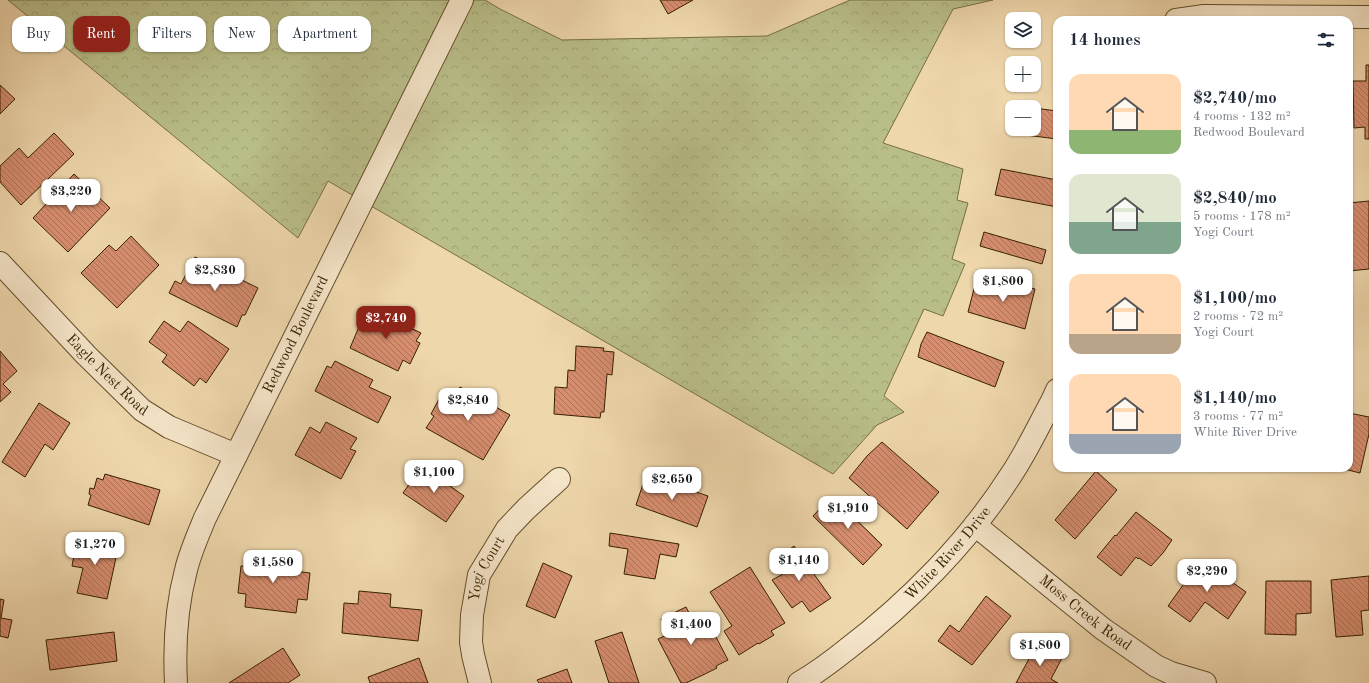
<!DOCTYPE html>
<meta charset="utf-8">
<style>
body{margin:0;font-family:"Old Standard TT",serif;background:#f2f2f3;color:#1f2937;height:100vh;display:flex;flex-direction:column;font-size:15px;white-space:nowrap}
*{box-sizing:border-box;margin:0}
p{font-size:13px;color:#747a83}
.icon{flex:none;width:22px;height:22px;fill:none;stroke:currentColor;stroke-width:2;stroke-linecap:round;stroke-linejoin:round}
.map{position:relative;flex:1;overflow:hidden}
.panel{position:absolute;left:1053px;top:16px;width:300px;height:456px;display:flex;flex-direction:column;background:#fff;border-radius:12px;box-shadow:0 1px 3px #0004}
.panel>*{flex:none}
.banner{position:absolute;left:12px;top:16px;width:380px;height:36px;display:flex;gap:8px}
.buttons{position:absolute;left:1005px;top:12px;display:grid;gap:8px}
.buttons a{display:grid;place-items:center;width:36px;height:36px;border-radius:8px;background:#fff;box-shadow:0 1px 3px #0004;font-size:20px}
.price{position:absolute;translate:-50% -34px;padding:0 9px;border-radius:8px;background:#fff;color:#222;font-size:13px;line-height:26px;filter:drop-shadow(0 1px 2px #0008)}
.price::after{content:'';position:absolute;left:50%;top:24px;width:12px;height:9px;margin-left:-6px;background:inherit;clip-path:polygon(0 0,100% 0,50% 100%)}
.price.on{background:#8f2418;color:#fff}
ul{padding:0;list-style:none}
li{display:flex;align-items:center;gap:12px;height:100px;padding:0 16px}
li span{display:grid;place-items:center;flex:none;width:112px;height:80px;border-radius:12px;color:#555}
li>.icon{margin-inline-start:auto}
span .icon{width:48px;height:48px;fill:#fffc;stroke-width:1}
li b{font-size:17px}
h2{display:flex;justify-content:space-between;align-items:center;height:48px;padding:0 16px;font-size:17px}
.tag{padding:0 14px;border-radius:12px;background:#fff;box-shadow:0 1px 3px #0004;font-size:14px;line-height:36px}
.tag.on{background:#8f2418;color:#fff}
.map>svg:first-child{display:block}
.forest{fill:url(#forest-crowns);stroke:#786e44}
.building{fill:url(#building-back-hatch);stroke:#361f00}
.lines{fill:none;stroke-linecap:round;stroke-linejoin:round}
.street-casing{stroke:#644d2b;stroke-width:24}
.street{stroke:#f5e5c9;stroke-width:22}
.labels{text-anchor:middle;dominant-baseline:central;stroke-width:3;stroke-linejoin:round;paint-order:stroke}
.street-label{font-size:15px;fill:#361f00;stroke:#f5e5c9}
</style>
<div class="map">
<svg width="1369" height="683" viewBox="0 0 1369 683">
<defs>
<pattern id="forest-crowns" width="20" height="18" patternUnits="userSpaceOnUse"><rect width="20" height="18" fill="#b9be89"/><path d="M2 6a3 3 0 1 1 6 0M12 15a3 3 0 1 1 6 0" fill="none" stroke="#a0a374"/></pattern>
<pattern id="building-back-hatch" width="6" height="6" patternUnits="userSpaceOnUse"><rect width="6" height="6" fill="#d78e6f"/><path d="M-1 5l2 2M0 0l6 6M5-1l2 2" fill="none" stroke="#af7359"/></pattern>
</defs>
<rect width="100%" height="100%" fill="#efd7ac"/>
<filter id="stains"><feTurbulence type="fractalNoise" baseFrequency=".005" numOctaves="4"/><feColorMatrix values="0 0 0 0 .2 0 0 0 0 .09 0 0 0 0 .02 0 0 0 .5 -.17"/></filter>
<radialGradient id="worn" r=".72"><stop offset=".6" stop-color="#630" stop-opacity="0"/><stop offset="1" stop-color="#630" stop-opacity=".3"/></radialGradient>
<path class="forest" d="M8,0h477l15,9 62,31 205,-4 83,-36h143l-40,9 -70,134 80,26 -6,31 11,3 -16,56 13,5 -22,52 -19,-7 -40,87 20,16 -27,13 -44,49 -505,-293 -30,57z"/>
<path class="building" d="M660,0h33l-25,14z
M1366,65h3v74h-4v-12l-11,1 -1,-47h13z
M0,85l15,14 -15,15z
M1034,108l23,3v28l-47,-6 2,-13v9h22z
M54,133l20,21 -53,51 -21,-23v-16l19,-18 9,10z
M1001,169l56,11v27l-62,-12z
M74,174l36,34 -42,44 -35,-34z
M1369,201v68l-20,2v-68z
M984,232l62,18 -4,14 -62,-18z
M131,236l28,29 -42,43 -36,-35 28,-28 7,6z
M195,257l63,31 -13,27h-3l-5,12 -68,-34 6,-12 6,3z
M991,280l17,5 1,-3 26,7 -10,40 -57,-17 7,-27 14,4z
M369,308l52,25 -5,8 4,2 -10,21 -7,-4 -5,11 -48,-23 14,-33 1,2z
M164,321l16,11 8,-11 41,28 -23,34 -6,-5 -6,8 -32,-24 5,-7 -18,-13z
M927,332l77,30 -9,25 -77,-30 3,-13z
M576,346l28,2 -1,3 11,1 -2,23 -5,-1 -3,38h-3l-1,6 -46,-4 1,-27 12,1 1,-18 7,1z
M0,351l17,20 -14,13 8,8 -11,10z
M335,361l38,19 -4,7 22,10 -13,26 -63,-32 12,-25 4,2z
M460,387l50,28 -27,45 -57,-32 8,-12 -3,-2 13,-24 11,6z
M39,403l31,20 -17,27 -8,-6 -20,33 -23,-15z
M1349,413l20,4v17l-9,39 -20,-5h9z
M326,422l31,16 -7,11 6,2 -15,28 -46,-24 15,-28 10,6z
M882,442l57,50 -32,37 -58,-51 18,-22z
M422,466l42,30 -18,26 -43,-29z
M1096,471l21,19 -42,49 -20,-19z
M105,474l55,16 -11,35 -61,-20 3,-10 -2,-1 1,-6 4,1 3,-11 6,2z
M646,475l62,21 -11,31 -61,-22z
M832,496l50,49 -19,20 -50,-49z
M1136,512l36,28 -9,13 -12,13 -12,-8 -1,1 -2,-2 -15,19 -24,-19 18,-22 1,1z
M610,533l69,11 -3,13 -16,-3 -5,25 -31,-5 4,-25 -19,-3z
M77,538l12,2v-2l30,6 -12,55 -30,-6 6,-25 -11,-2z
M794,546l37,52 -21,14 -8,-11 -10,7 -20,-28 11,-6 -9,-13z
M247,555l49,6 -1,10 15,2 -3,27 -9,-1 -2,14 -51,-6 1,-13 -8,-1 3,-27h5z
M1201,560l45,32 -18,27 -23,-17 -15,20 -22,-16z
M543,563l29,13 -17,42 -29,-12z
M750,567l35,56 -14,8 3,4 -15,9 -1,-1 -19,12 -15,-24 8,-5 -22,-34z
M1369,576v34l-8,1 2,24 -27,2 -5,-57z
M1266,581h45v32l-15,1v21l-31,-1z
M359,591l32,3 -1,13 32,3 -4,31 -76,-8 2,-30 14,1z
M986,596l25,20 -39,49 -34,-24 12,-16 9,7z
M0,599l4,1 -3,18 11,2 -4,18 -8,-2z
M686,607l7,14 12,-5 23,44 -12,6 1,2 -12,6 -19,9h-5l-23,-44 11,-5 -8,-15z
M114,632l3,29 -67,9 -4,-30z
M622,632l17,51h-30l-14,-42z
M1037,644l25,14 -11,21 7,4h-42z
M283,648l17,27 -12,8h-59z
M419,658l9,25h-58l-2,-6z
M567,669l5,14h-33l-2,-3z"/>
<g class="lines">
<defs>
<g id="street">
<path d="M1176,20l28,-4 165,1"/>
<path id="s1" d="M0,263l86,92 56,55 27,17 67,28"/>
<path id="s2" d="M975,525l128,104 53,37 15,7 34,10"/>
<path id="s3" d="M176,683c-2,-38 0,-75 10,-113 4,-17 12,-35 19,-52l257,-518"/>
<path id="s4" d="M480,683l-7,-28 -2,-13 1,-27 7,-40 28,-46 19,-20 33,-30"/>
<path id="s5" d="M799,683c17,-10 32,-21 47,-33 63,-48 123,-109 165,-175 16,-24 28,-50 41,-74l5,-11"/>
</g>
</defs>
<use href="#street" class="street-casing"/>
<use href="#street" class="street"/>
</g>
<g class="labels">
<g class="street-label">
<text stroke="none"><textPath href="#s3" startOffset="374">Redwood Boulevard</textPath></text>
<text stroke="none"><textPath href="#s1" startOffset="155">Eagle Nest Road</textPath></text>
<text stroke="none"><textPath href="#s5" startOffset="198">White River Drive</textPath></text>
<text stroke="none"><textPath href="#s4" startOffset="118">Yogi Court</textPath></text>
<text stroke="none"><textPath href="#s2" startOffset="141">Moss Creek Road</textPath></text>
</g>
</g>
<rect width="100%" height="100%" filter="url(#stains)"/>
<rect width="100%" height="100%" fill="url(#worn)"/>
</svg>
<div class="buttons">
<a><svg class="icon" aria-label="layers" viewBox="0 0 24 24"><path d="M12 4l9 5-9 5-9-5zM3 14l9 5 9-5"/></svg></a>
<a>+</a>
<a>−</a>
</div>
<b class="price" style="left:71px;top:213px">$3,220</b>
<b class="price" style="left:215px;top:292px">$2,830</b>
<b class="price" style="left:1003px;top:303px">$1,800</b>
<b class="price on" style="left:386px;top:340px">$2,740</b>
<b class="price" style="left:468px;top:422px">$2,840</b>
<b class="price" style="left:434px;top:494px">$1,100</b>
<b class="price" style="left:672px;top:501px">$2,650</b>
<b class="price" style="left:848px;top:530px">$1,910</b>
<b class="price" style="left:95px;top:566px">$1,270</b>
<b class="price" style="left:799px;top:582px">$1,140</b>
<b class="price" style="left:273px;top:584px">$1,580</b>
<b class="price" style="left:1207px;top:593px">$2,290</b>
<b class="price" style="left:691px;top:646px">$1,400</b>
<b class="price" style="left:1040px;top:667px">$1,800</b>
<div class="banner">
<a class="tag">Buy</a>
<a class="tag on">Rent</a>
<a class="tag">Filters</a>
<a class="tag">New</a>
<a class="tag">Apartment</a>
</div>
<section class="panel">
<h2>14 homes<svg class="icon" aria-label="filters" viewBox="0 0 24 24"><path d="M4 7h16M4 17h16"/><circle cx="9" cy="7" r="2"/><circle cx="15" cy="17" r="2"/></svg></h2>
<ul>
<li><span style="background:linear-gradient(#ffd9b3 70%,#8fb573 0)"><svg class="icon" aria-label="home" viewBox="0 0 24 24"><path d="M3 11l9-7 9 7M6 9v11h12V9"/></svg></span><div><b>$2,740/mo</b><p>4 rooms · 132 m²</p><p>Redwood Boulevard</p></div></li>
<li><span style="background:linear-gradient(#dfe7d0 60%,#7fa58c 0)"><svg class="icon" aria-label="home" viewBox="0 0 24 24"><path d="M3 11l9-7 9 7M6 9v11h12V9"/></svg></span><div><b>$2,840/mo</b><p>5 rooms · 178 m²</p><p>Yogi Court</p></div></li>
<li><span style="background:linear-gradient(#ffd9b3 75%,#b9a48a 0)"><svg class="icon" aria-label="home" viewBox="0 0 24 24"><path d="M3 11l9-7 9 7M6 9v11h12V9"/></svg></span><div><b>$1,100/mo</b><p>2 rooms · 72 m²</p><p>Yogi Court</p></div></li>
<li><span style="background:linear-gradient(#ffd9b3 75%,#9aa5b1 0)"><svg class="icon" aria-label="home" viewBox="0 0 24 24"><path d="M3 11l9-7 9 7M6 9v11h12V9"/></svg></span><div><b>$1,140/mo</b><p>3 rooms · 77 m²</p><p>White River Drive</p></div></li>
</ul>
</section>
</div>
